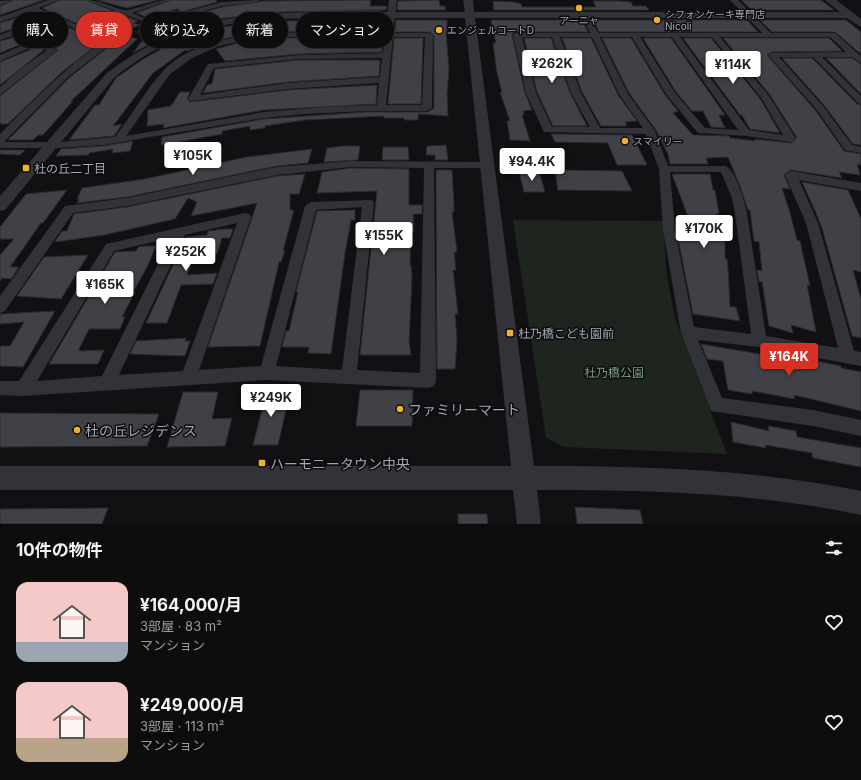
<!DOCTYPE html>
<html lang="ja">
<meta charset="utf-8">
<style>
body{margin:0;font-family:Inter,"Noto Sans JP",sans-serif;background:#161617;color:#f1f3f6;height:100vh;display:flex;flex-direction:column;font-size:15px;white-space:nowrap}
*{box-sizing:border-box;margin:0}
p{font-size:13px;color:#9a9c9e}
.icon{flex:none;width:22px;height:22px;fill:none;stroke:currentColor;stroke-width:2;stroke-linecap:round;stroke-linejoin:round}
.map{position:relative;height:524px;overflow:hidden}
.drawer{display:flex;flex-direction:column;background:#0d0d0e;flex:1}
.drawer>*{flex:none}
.top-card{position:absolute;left:12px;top:12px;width:400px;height:36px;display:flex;gap:8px}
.price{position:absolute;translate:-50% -34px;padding:0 9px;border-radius:4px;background:#fff;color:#222;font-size:13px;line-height:26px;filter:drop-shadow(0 1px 2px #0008)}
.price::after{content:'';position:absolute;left:50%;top:24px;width:12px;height:9px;margin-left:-6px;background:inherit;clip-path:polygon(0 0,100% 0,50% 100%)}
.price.current{background:#d93025;color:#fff}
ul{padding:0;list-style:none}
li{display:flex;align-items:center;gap:12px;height:100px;padding:0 16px}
li span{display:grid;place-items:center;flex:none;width:112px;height:80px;border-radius:12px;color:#555}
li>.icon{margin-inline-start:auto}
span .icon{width:48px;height:48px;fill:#fffc;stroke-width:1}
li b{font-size:17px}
h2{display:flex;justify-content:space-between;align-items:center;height:48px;padding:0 16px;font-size:17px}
.tag{padding:0 14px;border-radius:18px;background:#0d0d0e;box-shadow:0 4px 16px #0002,0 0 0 1px #2d2d2e;font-size:14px;line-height:36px}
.tag.current{background:#d93025;color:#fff}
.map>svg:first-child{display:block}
.green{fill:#1d251e}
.building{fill:#404146;stroke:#2b2b2f}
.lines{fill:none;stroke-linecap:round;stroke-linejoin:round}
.minor{fill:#323338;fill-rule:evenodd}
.tertiary{fill:#323338;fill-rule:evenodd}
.poi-dot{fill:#f2b02a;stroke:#0c0c0e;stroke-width:1.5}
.labels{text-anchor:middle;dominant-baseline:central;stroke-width:3;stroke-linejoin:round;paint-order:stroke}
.far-poi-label{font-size:10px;fill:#a2a7b3;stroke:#0c0c0e;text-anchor:start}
.poi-label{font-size:12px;fill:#a2a7b3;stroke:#0c0c0e;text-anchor:start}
.park-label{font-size:12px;fill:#799f7b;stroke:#0c0c0e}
.near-poi-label{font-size:14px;fill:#a2a7b3;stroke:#0c0c0e;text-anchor:start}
</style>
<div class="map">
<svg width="861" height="524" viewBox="0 0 861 524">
<rect width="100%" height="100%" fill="#111113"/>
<path class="green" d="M182,15l11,9 -40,16 -20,-8z
M513,220l150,1 4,55 8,42 52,136 -163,-7 -18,-9z"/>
<path class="building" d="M14,0h30l-44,15v-9z
M60,0h26l52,21 -5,2 7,2 -22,8 19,6 -66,62h2l-30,34h-5l-5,5h-25l62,-63 46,-36 -74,-33z
M97,0h61l-31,8z
M171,0h45l1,2 -36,10 -3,-3 -26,6 1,3h-4l-13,-5z
M371,0l-1,6h17l-1,4 -108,2 -60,7 -23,6 -9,-8 36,-10 42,-6z
M439,0l1,6h5l1,4h-49l1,-9z
M741,0h80l13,10h-82z
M493,1l20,1 8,2 1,3h74l-3,-6h26l12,1 2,4h13l3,4h-155z
M32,13l70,28 -40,31 -54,52h-8v-28l58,-46 -38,-21h-8l-12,4v-10z
M385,20l-1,11 -116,1 -32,4 -25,6 -24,9 -2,-1 -32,23 -40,53 9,-2 -8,12 -45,4 26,-35h4l17,-27 26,-18 26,-15 27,-10 27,-8 58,-6z
M396,20h51v13h-1l3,36 -2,24 1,23 -30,-2v6h-14v-2h-20v-2l-79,4 -40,6v2l-15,2v-4l-28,5v3l-61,11 1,-8 102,-18 102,-7h62l6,-4v-73l-5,-3h-34z
M491,20h91l6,12h-75l-1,3 13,58 7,17 -9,1 1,4h-2l8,26 -20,-1 -3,-19h3l-10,-29h2l-5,-19 -4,-30h3z
M593,20h154l11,12h-159z
M760,20h86l15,12v22l-26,-22h-63z
M16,37l10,5 -26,11v-12z
M274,38h109l-1,14 -83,2 -74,7 -9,-12 29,-8z
M394,38h29l-2,66h-33z
M524,38h27l19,55 17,33h-34l-16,-34z
M562,38h29l27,57 19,26 -12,1 2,4h-26l-19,-34z
M602,38h29l34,57 13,16 -5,2 20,22 36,1 1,2 26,3 -2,-2 37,4 6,-5 -27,-43 -47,-57h106l13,13 -70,1 -5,3 49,56 28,40 17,3v11l-4,-1 3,11 -21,-3 3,6 -51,-8 -7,5 6,14 -8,-1 8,25 7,27 3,1 10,45 -3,-1 9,47 -25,-7 2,8 -24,-7 -7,-44h-3l-2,-12 5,1 -3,-29 -5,-1 -4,-31h-2l-8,-24 -12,-29 -22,1 2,6h-38l-2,-10 -12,-24 -27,-37z
M643,38h28l54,77h-6l6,13 -14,-1 -8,-16h-11l-16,-19z
M683,38h28l50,62 19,33 -30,-4 -8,-14h-2z
M142,41l9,2 -18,10z
M37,47l7,3 -44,35v-23z
M782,58h30l45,46 4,1v40l-8,-1 -29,-39z
M826,58h26l9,6v30z
M299,60h81l-1,16 -91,6 -85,11 4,-8 5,-1 3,-15z
M377,85l-1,19 -112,6 -101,18 1,-4 -17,2 1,-16 23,-4 9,-14h10l-3,7 3,3 98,-12z
M551,134l81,1 15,30h-30l-9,-22 -53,-1z
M133,141l-3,10 -18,2 1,-4 -24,4 -1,2 -32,1 5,-7 42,-3z
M446,145l2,15h-13v-5h-9l1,-9z
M343,146h17l-2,14 -34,2 3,-14z
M383,147h25l1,13h-27z
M312,149l-4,14 -31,3 -150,31 -50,6 2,-4h-2l5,-11 63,-9 102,-22z
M0,150h25l-5,5 -20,-1z
M351,168l58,1v36h13v9h-9l1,18h-3l-1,33h1l1,12 -3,65 2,13h-51l17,-164 -60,2 5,-21z
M436,170h16l2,36v6h-2l5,40h-3l2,18h-3l5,44h-3l2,27 -2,28h-18z
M555,170l67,1 10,20 -74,-1z
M519,171h20l6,21h-21z
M305,174l-6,20h-9v16h4l-11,41h2l-4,11h-2l-19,84 -52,1 49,-144 -66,13 6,-14 -9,-4 -13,21 -71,16 -49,7 7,-11h5l7,-17 53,-7 150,-31z
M672,174h38l3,16h2l4,24h-3l6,26 3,1v18h2l1,9 2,39h6l4,14 -47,-7 -15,-76 6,-2 -1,-5 9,-4z
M802,182l46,8 13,29v53l-8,-2 8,29v39l-9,-2 -30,-108 -6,-15z
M67,190l-24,33h-2l-31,44h9l-8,12 -9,-1 -2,3v-26l14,-16h-14v-12l26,-33z
M355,210v10h-4l-6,33 -14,101 -23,-1 1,-6h-27l4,-16h3l9,-39h-2l21,-81z
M225,229h8l-3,9h-8l-5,16h-22l-8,21 30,-2 -4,11 -32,1 -14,38h-21l40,-86 21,-2 1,-4z
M144,246h12l-9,21 -14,25h2l-13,25h3l-5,12h-31l-10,20v2l25,-1 -6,14h-49l66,-112 21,-1 2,-4z
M88,255l-27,44 -44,-3 27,-39z
M55,311l-32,56 -23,-1v-20h10l14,-24 -24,2v-10z
M186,338l-1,3h5l-5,15 -55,-2 6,-13z
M701,344l111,19v-3l29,6v2l20,4v39l-67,-16 1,4 -43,-8v3l-24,-4 -5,-29 -16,-2z
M360,390h53l-1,36h-56z
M183,392h35l-6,27 20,-1 -7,28 -58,1z
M264,392h26l-12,53h-25l9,-35h-4z
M0,413l159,1 -12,32 -147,1z
M731,422l38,9 -1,-5 28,5 1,6 64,11v19l-48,-9 -1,-5 -47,-8 1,3 -33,-6z
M575,507l65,3 3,14h-66z
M108,508l-6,16h-102v-15z
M458,514h29l1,10h-30z"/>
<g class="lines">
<path class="minor" d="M13,0l-2,1 -11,4v-4z
M48,0h11l-21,8 77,33 -46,35 -65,66h55l56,-5c16,-21 30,-46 48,-66 44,-49 162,-38 222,-38l4,-33h8l-4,33h36l4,2 -1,73 -5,3h-61l-61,3 -41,4 -161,27 -44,3h-59v-14c33,-33 65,-67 105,-93l-73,-30 -32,11v-5zM274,37h111l-2,16 -84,2 -91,9 -20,35 2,2 98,-12 91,-6 -2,22 -51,2 -62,5 -138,24 44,-62 22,-16 27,-12 26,-6zM393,37h32l-3,68h-36zM382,58l-2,19 -92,6 -88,12 14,-27 85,-9z
M87,0c13,0 33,11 40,10 15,-2 27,-10 43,-10l-38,13 20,8 70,-19 38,-2 -4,2 -34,4 -70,19z
M730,0h8l33,33h64l26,23v7l-9,-6h-30l39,39v8l-3,-1 -45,-46h-34l44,49 29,39 9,2v6l-16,-3 -28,-40 -49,-55 4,-2 74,-1 -16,-15h-110l49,59 27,43 -5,3 -45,-6 -48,-3 -32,-39 -34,-57h-32l28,57 27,37 13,35h57c10,2 20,37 22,47l19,123 72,12 -32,-125 -21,-48 6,-4 70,12v8l-62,-11 19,43 36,128 7,1v14l-102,-19 -61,-7 24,58 91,12 48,10v16l-48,-10 -102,-15 -30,-78 -18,-103 -4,-61 -13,-35 -102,-2 -18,-39 -13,-58 1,-2h76l-9,-18 4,-2 4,2 9,18h164zM522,37h30l19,56 19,34h-38l-16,-34zM560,37h32l27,57 24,34h-43l-19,-35zM640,37h32l66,93 -33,-2 -30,-35zM680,37h32l50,62 21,36 -34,-5zM670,172h51l11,26 3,15 16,121 -57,-7 -19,-97z
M13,30h6l38,20 -57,45v-8l18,-16 29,-21 -10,-5 -37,16v-6l30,-13 -14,-7 -16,5v-5z
M351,161l137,1 5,3 -5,3h-54l2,213 -2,5 -6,2 -161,-8 -244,16 -23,-1v-14h19l87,-137 139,-31 4,1 2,3 -52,153 62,-4 44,-160 6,-4 61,-2 2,3 -17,167 63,3 4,-205 -73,-1 -74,8 -150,31 -54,7 -68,98 -5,2v-17l65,-90 62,-8 150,-31zM362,207l-20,163 -66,-4 40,-156zM237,223l-54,148 -64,4 66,-140zM171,238l-69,138 -65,5 77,-130z"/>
<path class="tertiary" d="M463,0h10l1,12h366l-15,-12h11l25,19v8l-14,-9h-372l59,448c110,0 219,3 327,25v24c-107,-23 -215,-25 -324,-25l4,34h-24l-4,-34h-513v-24h511l-46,-448c-40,0 -81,0 -122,0 -89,0 -157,1 -229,60l-109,132 -5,1v-15l106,-122c74,-59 147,-62 237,-62 41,0 81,0 122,0z"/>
</g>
<g class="poi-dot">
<circle cx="579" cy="8" r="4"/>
<circle cx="657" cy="20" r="4"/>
<circle cx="439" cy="30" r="4"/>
<circle cx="625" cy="141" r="4"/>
<rect x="22" y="164" width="8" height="8" rx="2"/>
<rect x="506" y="329" width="8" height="8" rx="2"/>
<circle cx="400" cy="409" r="4"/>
<circle cx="77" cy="430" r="4"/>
<rect x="258" y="459" width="8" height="8" rx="2"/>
</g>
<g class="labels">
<g class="far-poi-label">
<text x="665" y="14">シフォンケーキ専門店<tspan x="665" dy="12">Nicoli</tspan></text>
<text x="579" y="20" text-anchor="middle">アーニャ</text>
<text x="447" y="30">エンジェルコートD</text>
<text x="633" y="141">スマイリー</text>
</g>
<g class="poi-label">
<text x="34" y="168">杜の丘二丁目</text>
<text x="518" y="333">杜乃橋こども園前</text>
</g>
<g class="park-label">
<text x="614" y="372">杜乃橋公園</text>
</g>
<g class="near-poi-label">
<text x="408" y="409">ファミリーマート</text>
<text x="85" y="430">杜の丘レジデンス</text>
<text x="270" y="463">ハーモニータウン中央</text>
</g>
</g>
</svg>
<b class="price" style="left:552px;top:84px">¥262K</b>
<b class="price" style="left:733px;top:85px">¥114K</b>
<b class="price" style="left:193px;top:176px">¥105K</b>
<b class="price" style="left:532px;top:182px">¥94.4K</b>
<b class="price" style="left:704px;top:249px">¥170K</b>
<b class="price" style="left:384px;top:256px">¥155K</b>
<b class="price" style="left:186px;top:272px">¥252K</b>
<b class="price" style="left:105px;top:305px">¥165K</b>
<b class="price current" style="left:789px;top:377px">¥164K</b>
<b class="price" style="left:271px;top:418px">¥249K</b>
<div class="top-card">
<a class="tag">購入</a>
<a class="tag current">賃貸</a>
<a class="tag">絞り込み</a>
<a class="tag">新着</a>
<a class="tag">マンション</a>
</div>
</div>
<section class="drawer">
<h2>10件の物件<svg class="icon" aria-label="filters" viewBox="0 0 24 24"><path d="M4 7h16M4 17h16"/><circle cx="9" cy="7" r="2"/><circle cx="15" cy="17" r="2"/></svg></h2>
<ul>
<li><span style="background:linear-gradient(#f6c9c9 75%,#9aa5b1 0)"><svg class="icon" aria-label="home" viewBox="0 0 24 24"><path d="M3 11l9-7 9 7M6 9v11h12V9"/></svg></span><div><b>¥164,000/月</b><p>3部屋 · 83 m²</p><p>マンション</p></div><svg class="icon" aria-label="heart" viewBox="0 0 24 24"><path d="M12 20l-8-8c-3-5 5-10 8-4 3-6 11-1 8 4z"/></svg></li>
<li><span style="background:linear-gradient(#f6c9c9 70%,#b9a48a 0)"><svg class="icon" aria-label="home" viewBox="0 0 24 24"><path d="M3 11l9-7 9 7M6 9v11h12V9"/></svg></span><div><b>¥249,000/月</b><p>3部屋 · 113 m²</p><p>マンション</p></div><svg class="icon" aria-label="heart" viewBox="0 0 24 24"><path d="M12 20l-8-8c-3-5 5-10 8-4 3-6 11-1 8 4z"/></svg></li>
</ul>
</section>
